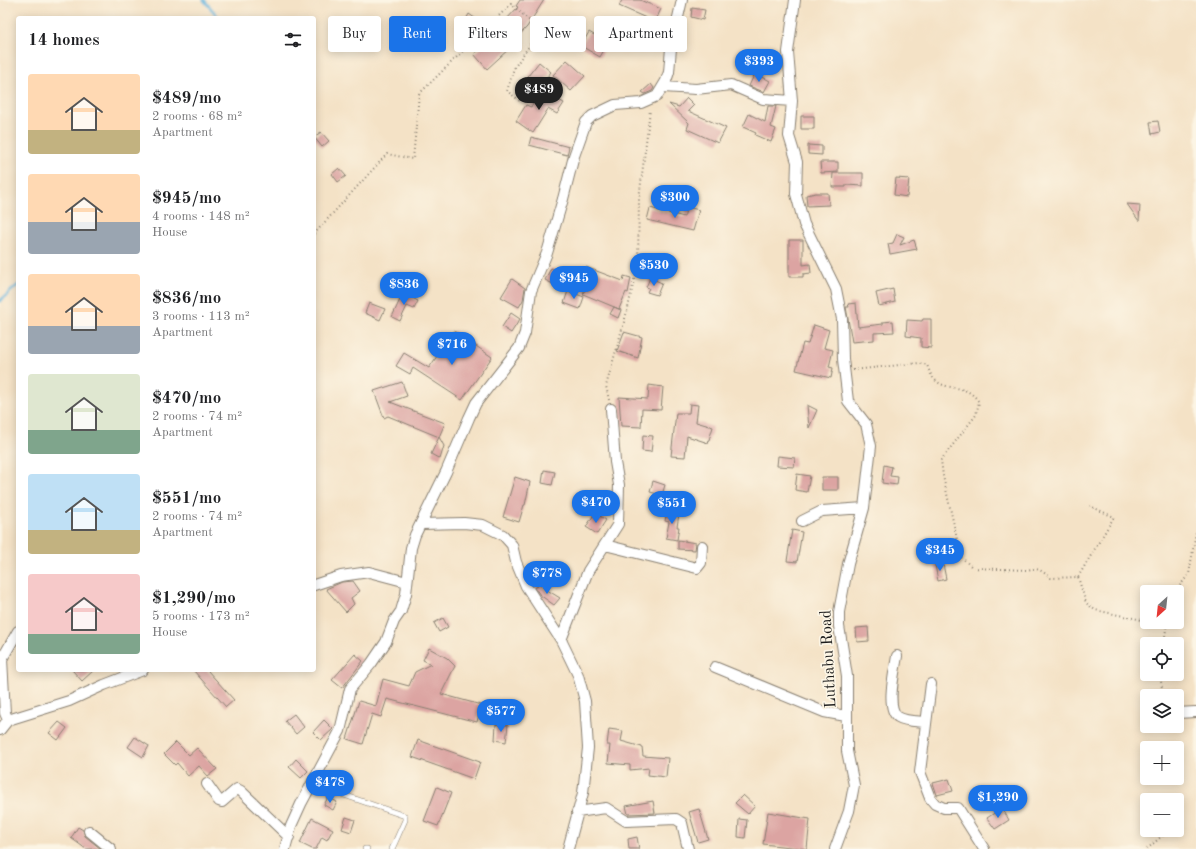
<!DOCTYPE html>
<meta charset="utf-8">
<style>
body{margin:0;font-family:"Old Standard TT",serif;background:#f6f6f6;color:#202124;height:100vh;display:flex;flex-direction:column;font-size:15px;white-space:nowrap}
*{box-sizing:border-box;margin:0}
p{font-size:13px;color:#757577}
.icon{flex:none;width:22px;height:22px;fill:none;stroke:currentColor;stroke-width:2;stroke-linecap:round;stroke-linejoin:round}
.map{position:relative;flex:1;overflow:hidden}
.side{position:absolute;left:16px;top:16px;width:300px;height:656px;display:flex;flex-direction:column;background:#fff;border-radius:4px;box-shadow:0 2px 10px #0003}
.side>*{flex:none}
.guide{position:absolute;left:328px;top:16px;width:380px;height:36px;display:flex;gap:8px}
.needle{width:26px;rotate:207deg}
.tools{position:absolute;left:1140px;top:585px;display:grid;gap:8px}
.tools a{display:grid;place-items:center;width:44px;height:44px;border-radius:4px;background:#fff;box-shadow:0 2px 10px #0003;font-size:20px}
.price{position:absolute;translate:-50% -34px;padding:0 9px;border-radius:14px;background:#1a73e8;color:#fff;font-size:13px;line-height:26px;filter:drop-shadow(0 1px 2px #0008)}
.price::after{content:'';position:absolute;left:50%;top:24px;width:12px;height:9px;margin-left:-6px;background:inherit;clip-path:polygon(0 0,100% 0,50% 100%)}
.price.active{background:#222;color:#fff}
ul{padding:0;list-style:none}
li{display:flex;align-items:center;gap:12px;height:100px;padding:0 12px}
li span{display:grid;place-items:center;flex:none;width:112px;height:80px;border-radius:4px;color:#555}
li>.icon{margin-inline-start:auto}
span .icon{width:48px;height:48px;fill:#fffc;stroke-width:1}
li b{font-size:17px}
h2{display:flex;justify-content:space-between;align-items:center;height:48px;padding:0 12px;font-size:17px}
.pill{padding:0 14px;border-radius:4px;background:#fff;box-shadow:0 2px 10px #0003;font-size:14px;line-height:36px}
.pill.active{background:#1a73e8;color:#fff}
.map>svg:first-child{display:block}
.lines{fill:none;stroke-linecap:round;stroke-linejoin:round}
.stream{stroke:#62b3dd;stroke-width:3}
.building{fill:#dca4a2}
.lane-casing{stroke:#887f71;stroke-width:6}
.street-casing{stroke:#887f71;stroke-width:12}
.path{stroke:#887f71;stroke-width:2;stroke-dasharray:1 3;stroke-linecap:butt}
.lane{stroke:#fff;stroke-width:5}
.street{stroke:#fff;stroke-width:10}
.labels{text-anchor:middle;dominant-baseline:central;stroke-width:3.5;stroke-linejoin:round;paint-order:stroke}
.street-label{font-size:16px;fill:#1c1c1c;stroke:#fcf5e5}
</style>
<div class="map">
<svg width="1196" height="849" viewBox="0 0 1196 849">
<rect width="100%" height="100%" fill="#fcf5e5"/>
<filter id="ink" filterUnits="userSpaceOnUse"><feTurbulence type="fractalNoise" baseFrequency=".025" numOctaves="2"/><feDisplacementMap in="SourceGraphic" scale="8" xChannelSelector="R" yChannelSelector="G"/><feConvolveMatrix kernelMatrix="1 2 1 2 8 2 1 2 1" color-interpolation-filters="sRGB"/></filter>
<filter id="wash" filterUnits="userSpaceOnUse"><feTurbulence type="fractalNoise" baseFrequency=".012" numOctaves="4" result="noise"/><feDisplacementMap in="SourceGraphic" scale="16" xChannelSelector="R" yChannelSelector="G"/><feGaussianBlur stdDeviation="0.9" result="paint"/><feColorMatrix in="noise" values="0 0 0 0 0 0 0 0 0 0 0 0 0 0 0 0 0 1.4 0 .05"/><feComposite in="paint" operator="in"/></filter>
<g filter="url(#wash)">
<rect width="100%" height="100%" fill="#f4e2c6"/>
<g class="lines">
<path class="stream" d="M204,0l15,18
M0,301l18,-16"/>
</g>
<g id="blocks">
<path class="building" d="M520,0h24l-17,27 -19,20 2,1 -23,21 -13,-15 26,-22 -1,-2 8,-7 -2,-2 13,-14 -2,-1z
M622,0h18l21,9 -6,13 -36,-16z
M692,8l13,2 -2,10 -12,-3z
M469,14l10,7 -7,10 -8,-8z
M589,32l19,11 -8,14 -19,-11z
M567,60l18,16 -14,15 -18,-16z
M539,62l12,10 -11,14 -12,-10z
M755,73l15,8 -6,11 -15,-6z
M651,84l3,4 -2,3 -7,3 -3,-2z
M541,90l23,13 -7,11 -9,-5 -15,24 -17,-12 10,-16 5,2z
M687,98l7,7 -6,6 38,17 -8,15 -31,-14 2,-6 -20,-19 10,3z
M768,106h8l-5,21 5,2 -5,13 -16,-7 1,-2 -13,-6 6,-13 16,8z
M801,116h13v13h-13z
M1158,121l2,11 -8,2 -2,-12z
M321,132l8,9 -7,6 -8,-10z
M531,137l38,10 -2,8 -38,-10z
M808,145l14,1v9l-14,-1z
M820,162h18v10l-17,1z
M339,168l7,8 -8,6 -6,-8z
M833,173h30v13l-17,-1v2h-14z
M896,178l13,1 -2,18 -13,-2z
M816,193h12l1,12 -22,1 -1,-11z
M1127,204l13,1 -1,16z
M687,207l12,3 -6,21 -46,-11 3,-12 34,9z
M897,234l7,3 -4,8 14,-5 3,9 -27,5 -2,-10 5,-1z
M789,240h14v25l7,-1 1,9 -8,1v3h-14z
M586,267l37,14 1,-5 7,2 -3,15 -2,-1 -7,17 -36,-15 6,-15 -6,-3z
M551,268l18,9 -6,12 -18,-9z
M650,278l12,5 -5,12 -10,-3 2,-4 -3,-1z
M512,279l13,9 -2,12 -4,7 -18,-10z
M893,289l2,13 -16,4 -3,-13z
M568,291l16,6 -4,12 -16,-6z
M403,293l15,8 -4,8 -7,-3 -7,15 -8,-4z
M369,303l16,6 -5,11 -15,-7z
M856,303l2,24 25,-3v-2l10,-1 1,11 -20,1v7l-22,2 -6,-35h3l-1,-3z
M614,307l7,3 -3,8 -8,-4z
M511,313l9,6 -9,14 -9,-6z
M923,319h8v29l-10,-1v-9l-15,-2 1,-16 15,1z
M814,325l15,5 -5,18 9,2 -4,17 4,1 -2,10 -35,-8 7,-27 5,1z
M454,331l38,26 -30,43 -49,-32 -3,6 -14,-8 8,-13 25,15z
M624,332l18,5 -4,21 -21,-7z
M402,382l5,14 -17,6 55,21 -6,14 -51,-21 -4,2 -10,-27z
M649,385l14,2 -2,23 -19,-1 -1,18 -20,-1 -2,-29 29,2z
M690,404l8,1 -2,17 17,5 -5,16 -21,-7 -2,21 -14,-1 5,-43h13z
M807,405l10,5 -8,18z
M643,435l10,1 -2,16 -9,-1z
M439,437l5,9 -4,13 -9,-5z
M778,456l17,2 -1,9 -17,-1z
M884,465l8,2 -2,9 8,1 -1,8 -15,-2z
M544,470l11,2 -3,13 -10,-2z
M797,474l13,2 -3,16 -12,-2z
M515,477l15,5 -5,23h-1l-5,17 -16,-5z
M822,477h16v13h-16z
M653,481l12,4 -3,10 -12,-3z
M667,511l12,3 -2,13h2l-2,13 -11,-2 3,-16 -4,-1z
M595,513l11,7 -9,14 -11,-7z
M792,530l10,2 -5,30 -10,-1z
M678,540l18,3 -1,7 -17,-1z
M943,564l3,15 -8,2 -3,-16z
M353,581l7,10 -9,7 3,6 -8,8 -20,-23 16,-7z
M539,585l21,13 -6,7 -14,-10 -5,-7z
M443,618l5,9 -9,5 -5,-9z
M868,627l1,14 -12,1 -1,-14z
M429,648l18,10 8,8 -14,28 40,11 -4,17 -90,-23 -6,18 -9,-3 -9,30 -16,-5 12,-38 17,5 7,-27 26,7 6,-14 16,-8 -8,-4z
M355,654l8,7 -21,27 -10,-8z
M72,670h22l-12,11z
M193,670h14l27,30 -8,7z
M294,714l10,13 -8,7 -11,-13z
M324,720l9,9 -12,11 -8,-8z
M59,722l8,6 -9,12 -9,-7z
M496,724l12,1 -2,17 -11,-2z
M609,729l14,2 -2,10 21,6 1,9 25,2 -2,19 -18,-2 1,-7 -19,2v-5l-22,-2 2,-18h-3z
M135,737l14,9 -6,11 -15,-10z
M418,740l62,22 -6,17 -62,-22z
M176,742l13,13 8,-7 20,21 -9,7 -9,-10 -11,10 -11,-13 -2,2 -11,-11z
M296,759l12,12 -7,7 -12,-11z
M949,779l4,12 -16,4 -4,-12z
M437,787l14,6 -13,33 -14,-5z
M743,795l12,11 -7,8 -13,-11z
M328,797l9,5 -4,8 -9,-5z
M653,801l2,12 -27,1 -2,-8z
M1002,808l7,12 -14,9 -8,-11z
M699,809l9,30 -10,3 -9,-30z
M768,812l42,7 -3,30 -44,-5z
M346,817l9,3 -4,12 -9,-3z
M312,818l21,11 -6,11 -5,-3 -6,12h-4l-12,-6z
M739,819l8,1 -2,18 -7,-1z
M78,827l5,3 2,6 16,13h-15l-15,-11z
M637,837l2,12h-10l-1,-10z"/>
</g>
</g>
<g filter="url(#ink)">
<use href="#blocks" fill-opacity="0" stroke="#887f71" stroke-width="1"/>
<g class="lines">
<defs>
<path id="lane" d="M312,784l93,32v4l-13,29
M365,849h2"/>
<path id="street" d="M795,0l-7,52 4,49 -3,35 8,26 -1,32 8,30 32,65 6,30 1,40 5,42 18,23 5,22 -7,62 -16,56 -9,48v14l8,50v75l7,34 -5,26 -14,38
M663,87l33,2 35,-4 32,14 29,2
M802,521l20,-10 42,-3
M421,524l43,-1 19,2 20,10 9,10 4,17 10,24 35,54
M605,545l92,23 4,-5 1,-17
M314,585l27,-9 28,-4 38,10
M897,656c-2,14 -12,52 1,61 8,5 20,4 28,5
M715,667l109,45 22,4
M931,684l-11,88 10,26 5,6 9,4h14l26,41
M1177,713l19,-1
M8,720l-3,-7 -3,-54 16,-28
M0,730l8,-10 61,-19 35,-16 39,-15
M207,784l12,17 3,1 15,-13 4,2 48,46
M577,812l29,-4 20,13 50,-2 6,4 6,26
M89,831l22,18
M285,849l6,-23 10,-22 39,-73 10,-42 21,-25 15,-22 8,-21 7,-10 5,-17 5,-46 4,-13 31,-63 23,-54 7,-15 43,-55 6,-15 6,-42 16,-38 16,-54 11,-43 12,-34 6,-6 23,-11 26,-2 16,-7 9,-15 3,-9 2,-24 11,-48
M568,849l15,-56 5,-45 -3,-47 -7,-26 -17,-35 27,-69 30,-47 1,-39 -4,-23 -4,-53"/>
</defs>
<use href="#lane" class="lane-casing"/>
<use href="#street" class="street-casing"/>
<path class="path" d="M314,234l73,-80 26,5 6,-65 92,-90 18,16h18l-33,48 -7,23 13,10
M853,370l66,-7 8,2c2,5 4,11 8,15 13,12 30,2 44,22l-3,13 -35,45 2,16 18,81 12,11 54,2c11,-3 15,1 24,8l27,-1 8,26 9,7 52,11
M609,400l-3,-14 22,-78 10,-47 1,-62 11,-89
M1078,577l36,-60 -24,-11
M1175,592l14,-18 7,-42
M1152,622l15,3
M1164,644l3,-22
M1160,674l3,22
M1147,849l15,-13 4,-2"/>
<use href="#lane" class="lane"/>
<use href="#street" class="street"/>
</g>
</g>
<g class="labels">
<g class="street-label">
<text transform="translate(829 659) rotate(-93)">Luthabu Road</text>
</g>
</g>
</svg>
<div class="tools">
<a><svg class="needle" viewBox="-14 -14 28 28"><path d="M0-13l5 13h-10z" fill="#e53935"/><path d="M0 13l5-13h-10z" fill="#757577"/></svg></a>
<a><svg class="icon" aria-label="locate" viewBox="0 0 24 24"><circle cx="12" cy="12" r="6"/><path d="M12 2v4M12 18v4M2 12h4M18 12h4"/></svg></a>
<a><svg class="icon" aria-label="layers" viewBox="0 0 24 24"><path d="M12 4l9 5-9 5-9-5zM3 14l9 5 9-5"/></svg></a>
<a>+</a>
<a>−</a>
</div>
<b class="price" style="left:759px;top:83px">$393</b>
<b class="price active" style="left:539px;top:111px">$489</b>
<b class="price" style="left:675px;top:219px">$300</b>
<b class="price" style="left:654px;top:287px">$530</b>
<b class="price" style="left:574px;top:300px">$945</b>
<b class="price" style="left:404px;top:306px">$836</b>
<b class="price" style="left:452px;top:366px">$716</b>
<b class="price" style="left:596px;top:524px">$470</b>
<b class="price" style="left:672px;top:525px">$551</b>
<b class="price" style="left:940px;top:572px">$345</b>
<b class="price" style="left:547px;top:595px">$778</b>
<b class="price" style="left:501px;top:733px">$577</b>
<b class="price" style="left:330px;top:804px">$478</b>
<b class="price" style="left:998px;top:819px">$1,290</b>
<div class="guide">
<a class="pill">Buy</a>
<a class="pill active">Rent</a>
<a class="pill">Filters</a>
<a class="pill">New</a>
<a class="pill">Apartment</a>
</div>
<section class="side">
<h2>14 homes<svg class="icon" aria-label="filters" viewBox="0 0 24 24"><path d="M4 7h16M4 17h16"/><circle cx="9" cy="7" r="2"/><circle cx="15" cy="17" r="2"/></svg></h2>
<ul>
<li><span style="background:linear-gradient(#ffd9b3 70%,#c2b280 0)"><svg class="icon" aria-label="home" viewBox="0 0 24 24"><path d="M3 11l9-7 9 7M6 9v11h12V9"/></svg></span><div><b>$489/mo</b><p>2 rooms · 68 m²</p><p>Apartment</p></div></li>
<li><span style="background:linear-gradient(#ffd9b3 60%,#9aa5b1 0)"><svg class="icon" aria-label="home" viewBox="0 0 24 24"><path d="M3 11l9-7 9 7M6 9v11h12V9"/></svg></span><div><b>$945/mo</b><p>4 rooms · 148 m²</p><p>House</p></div></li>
<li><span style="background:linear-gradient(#ffd9b3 65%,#9aa5b1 0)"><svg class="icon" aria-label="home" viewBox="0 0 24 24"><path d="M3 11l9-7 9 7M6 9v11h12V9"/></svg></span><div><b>$836/mo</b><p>3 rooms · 113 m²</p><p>Apartment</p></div></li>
<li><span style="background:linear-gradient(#dfe7d0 70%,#7fa58c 0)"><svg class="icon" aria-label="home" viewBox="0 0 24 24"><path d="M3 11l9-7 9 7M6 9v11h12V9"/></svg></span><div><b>$470/mo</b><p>2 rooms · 74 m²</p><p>Apartment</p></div></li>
<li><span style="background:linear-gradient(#bfe0f5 70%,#c2b280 0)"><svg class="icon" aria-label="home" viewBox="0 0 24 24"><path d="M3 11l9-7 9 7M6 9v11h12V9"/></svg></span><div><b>$551/mo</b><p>2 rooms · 74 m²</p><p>Apartment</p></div></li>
<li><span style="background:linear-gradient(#f6c9c9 75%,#7fa58c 0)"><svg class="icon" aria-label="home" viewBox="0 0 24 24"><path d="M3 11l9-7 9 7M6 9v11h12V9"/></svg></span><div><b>$1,290/mo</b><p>5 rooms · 173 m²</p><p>House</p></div></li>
</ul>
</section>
</div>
